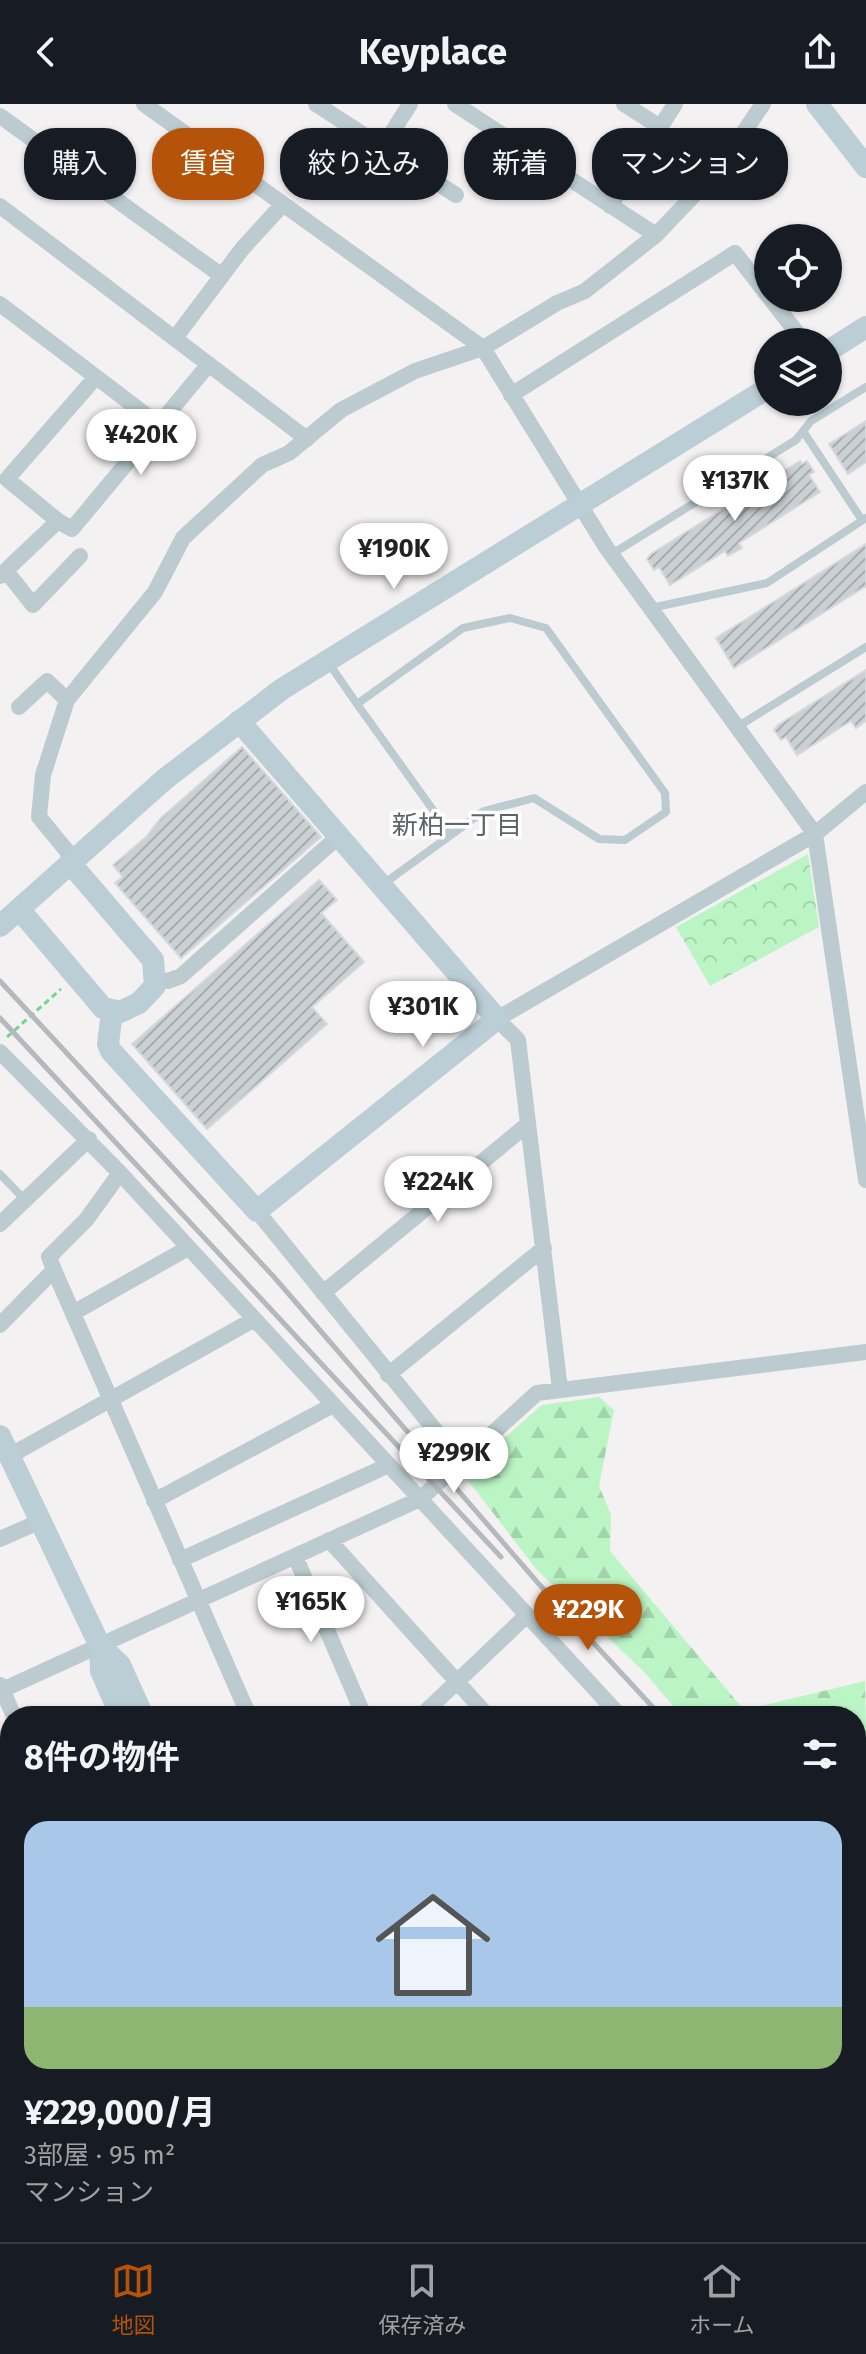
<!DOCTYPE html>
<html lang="ja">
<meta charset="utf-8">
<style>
body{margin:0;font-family:"Fira Sans","Noto Sans JP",sans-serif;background:#20242c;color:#f1f3f6;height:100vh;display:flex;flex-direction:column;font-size:30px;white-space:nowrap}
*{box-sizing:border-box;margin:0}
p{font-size:26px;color:#9ea1a6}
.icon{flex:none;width:44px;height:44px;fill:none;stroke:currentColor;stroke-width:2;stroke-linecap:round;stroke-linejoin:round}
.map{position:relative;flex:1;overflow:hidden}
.drawer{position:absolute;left:0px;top:1602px;width:866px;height:536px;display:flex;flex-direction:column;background:#171b24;border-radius:32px 32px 0 0;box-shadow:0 2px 6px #0004}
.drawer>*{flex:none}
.hud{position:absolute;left:24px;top:24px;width:818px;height:72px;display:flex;gap:16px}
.tools{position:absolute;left:754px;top:120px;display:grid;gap:16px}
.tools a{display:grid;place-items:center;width:88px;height:88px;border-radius:50%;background:#171b24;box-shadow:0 2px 6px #0004;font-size:40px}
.price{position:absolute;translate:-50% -68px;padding:0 18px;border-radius:28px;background:#fff;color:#222;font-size:26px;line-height:52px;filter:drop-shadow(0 2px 4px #0008)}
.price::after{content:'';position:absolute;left:50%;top:48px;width:24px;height:18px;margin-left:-12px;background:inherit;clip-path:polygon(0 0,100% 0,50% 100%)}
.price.current{background:#b45309;color:#fff}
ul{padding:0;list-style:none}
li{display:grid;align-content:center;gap:16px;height:424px;padding:0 24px}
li+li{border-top:2px solid #363941}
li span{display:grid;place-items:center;height:248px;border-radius:24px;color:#555}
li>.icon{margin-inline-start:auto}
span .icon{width:144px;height:144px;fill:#fffc;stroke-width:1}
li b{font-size:34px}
h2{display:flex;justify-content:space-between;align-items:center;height:96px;padding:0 24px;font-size:34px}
.pill{padding:0 28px;border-radius:32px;background:#171b24;box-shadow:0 2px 6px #0004;font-size:28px;line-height:72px}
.pill.current{background:#b45309;color:#fff}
header{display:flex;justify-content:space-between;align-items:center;height:104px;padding:0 24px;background:#171b24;font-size:36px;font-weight:700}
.tabs{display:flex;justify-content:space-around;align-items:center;height:112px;border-top:2px solid #363941;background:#171b24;font-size:22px;color:#9ea1a6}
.tabs a{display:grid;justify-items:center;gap:4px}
.tabs .current{color:#b45309}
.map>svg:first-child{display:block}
.education{fill:#e5e2e4}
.forest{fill:url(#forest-firs)}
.park{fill:url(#park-crowns)}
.building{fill:url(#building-hatch);stroke:#d5d9dd;stroke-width:2}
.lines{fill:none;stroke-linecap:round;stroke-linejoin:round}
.path{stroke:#70d78c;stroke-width:3;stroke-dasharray:6 4;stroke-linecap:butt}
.lane{stroke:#bbcbcf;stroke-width:8}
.street{stroke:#bbcbcf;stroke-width:16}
.secondary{stroke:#bbced5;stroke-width:22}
.rail{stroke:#b3b9bc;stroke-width:5}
.labels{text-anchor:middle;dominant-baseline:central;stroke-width:7;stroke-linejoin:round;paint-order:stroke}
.neighbourhood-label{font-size:26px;fill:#5d6467;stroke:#fff}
</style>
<header><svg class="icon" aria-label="back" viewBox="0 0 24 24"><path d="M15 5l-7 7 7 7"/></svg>Keyplace<svg class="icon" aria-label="share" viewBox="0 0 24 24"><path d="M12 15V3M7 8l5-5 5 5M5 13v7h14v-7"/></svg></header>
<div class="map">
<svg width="866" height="2138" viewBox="0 0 866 2138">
<defs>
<pattern id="forest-firs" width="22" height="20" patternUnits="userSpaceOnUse" patternTransform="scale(2)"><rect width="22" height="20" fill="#bcf5c5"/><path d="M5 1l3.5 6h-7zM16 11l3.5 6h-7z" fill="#a3d4ac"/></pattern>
<pattern id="park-crowns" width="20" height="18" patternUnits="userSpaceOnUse" patternTransform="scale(2)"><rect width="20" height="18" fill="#bcf5c5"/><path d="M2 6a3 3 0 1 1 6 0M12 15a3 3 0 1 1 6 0" fill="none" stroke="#a3d4ac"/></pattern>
<pattern id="building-hatch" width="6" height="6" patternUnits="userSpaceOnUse" patternTransform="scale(2)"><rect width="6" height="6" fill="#cbd0d4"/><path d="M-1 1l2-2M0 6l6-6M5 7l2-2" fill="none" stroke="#a7acaf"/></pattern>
</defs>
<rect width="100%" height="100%" fill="#f4f1f2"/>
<path class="education" d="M866,1655v117l-10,-11v-102z"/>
<path class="forest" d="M599,1293l15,13 -15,76 12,29 -1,36 134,159 121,-29 1,54 -10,4v-23h-174l-38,-44 -107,-102 -74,-96 79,-69z"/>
<path class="park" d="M808,750l11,73 -109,59 -34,-59z"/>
<path class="building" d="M866,317v41l-18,12 -19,-30z
M800,357l2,3 5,-3 7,11 -5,3 11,17 -81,51 3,5 -14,8 -3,-5 -55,34 -11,-18 -5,3 -7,-11 4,-5z
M866,440v42l-132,82 -18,-30z
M866,566v51l-10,7 -5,-7 -54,34 -11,-18 -5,3 -7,-10 4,-5z
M242,643l79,90 -140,121 -66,-75 8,-6 -10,-12 33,-28 15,-19z
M319,776l18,20 -16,13 43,49 -52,45 15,17 -120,105 -75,-85z"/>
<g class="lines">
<path class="path" d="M7,933l54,-48"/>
<path class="lane" d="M803,327l59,89
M612,450l184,-114 15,-19 55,-34
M651,504l116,-25 99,-65
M328,558l29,42
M737,623l129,-80
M382,781l102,-74 50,-13 65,41 26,1 41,-28 -1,-19 -119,-165 -36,-10 -47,10 -106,76 94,131
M0,1070l26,27
M856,1645l10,-4
M856,1770l10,11"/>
<path class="street" d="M144,0l339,244 123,199 209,287 51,346
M316,0l140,91
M455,0l201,131
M624,0l36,23
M0,12l222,160
M382,44l28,-44
M0,102l307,233
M610,102l65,-102
M770,194l34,44
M0,200l158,120
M175,234l67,-89 41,-45
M511,291l224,-142 33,43
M58,417l14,8 137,-165
M6,467l27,34 47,-49
M0,472l58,-55 -51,-42 89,-102
M19,603l28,-26 20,19
M71,760l-4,-13 -28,-34 4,-42 24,-75 88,-108 28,-54 79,-73 27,-12 52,-43 74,-39 68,-23 74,-45 28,-12 71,-56 61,-64 46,-67
M157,875l11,2 13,-5 158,-140
M0,948l120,121 -34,47 -37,37 5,13 -54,55
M120,1069l500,543
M257,1107l204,251
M0,1120l89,-85
M54,1166l195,446
M323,1189l205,-169
M73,1209l115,-65
M388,1271l156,-127
M560,1285l-42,-349 -21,-21 318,-185 51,-42
M11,1351l242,-135
M154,1397l179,-96
M0,1435l41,-18
M329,1436l159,176
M295,1452l69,160
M180,1456l209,-95
M0,1581l14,31
M0,1587l420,-192 117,-106 329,-41
M421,1612l106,-101
M0,1810l10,17
M856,1869l10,11
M0,1912l10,-6
M856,1930l10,-9
M0,2001l10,-5
M856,2028l10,11
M856,2070l10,-9
M0,2093l10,-6
M167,2128l5,10
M242,2128l4,10
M679,2128l8,10
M82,2138l17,-10
M608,2138l12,-10
M775,2138l13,-10"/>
<path class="secondary" d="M817,0l49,63
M828,247l38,-24
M19,805l84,99 17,4 19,-9 16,-17 -2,-26 -82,-96
M0,822l165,-147 117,-90 486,-301
M112,908l-4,32 3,7 146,160 240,-192 -258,-298
M0,1332l100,210 20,19 23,51
M100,1542l1,25 20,45
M351,2128l4,10
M371,2128l4,10
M421,2138l13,-10"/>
<path class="rail" d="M0,877l274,296 264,306 123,133
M0,914l501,539
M856,1824l10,11"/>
</g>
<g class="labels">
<g class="neighbourhood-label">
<text x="457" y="721">新柏一丁目</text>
</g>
</g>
</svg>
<div class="tools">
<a><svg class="icon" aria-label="locate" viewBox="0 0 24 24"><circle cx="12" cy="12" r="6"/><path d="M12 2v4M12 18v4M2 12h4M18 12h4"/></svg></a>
<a><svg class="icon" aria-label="layers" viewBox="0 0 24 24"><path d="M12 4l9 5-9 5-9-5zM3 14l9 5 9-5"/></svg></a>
</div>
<b class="price" style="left:141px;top:373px">¥420K</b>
<b class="price" style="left:735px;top:419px">¥137K</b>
<b class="price" style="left:394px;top:487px">¥190K</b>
<b class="price" style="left:423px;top:945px">¥301K</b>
<b class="price" style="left:438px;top:1120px">¥224K</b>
<b class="price" style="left:454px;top:1391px">¥299K</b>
<b class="price" style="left:311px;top:1540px">¥165K</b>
<b class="price current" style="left:588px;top:1548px">¥229K</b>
<div class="hud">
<a class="pill">購入</a>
<a class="pill current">賃貸</a>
<a class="pill">絞り込み</a>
<a class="pill">新着</a>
<a class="pill">マンション</a>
</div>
<section class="drawer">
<h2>8件の物件<svg class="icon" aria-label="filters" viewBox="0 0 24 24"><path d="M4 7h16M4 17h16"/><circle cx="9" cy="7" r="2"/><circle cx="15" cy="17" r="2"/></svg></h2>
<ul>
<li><span style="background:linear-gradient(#a9c7e8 75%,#8fb573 0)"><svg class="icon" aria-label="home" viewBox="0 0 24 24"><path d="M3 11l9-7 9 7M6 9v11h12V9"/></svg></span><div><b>¥229,000/月</b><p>3部屋 · 95 m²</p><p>マンション</p></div></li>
</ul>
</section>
</div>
<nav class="tabs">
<a class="current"><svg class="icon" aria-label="map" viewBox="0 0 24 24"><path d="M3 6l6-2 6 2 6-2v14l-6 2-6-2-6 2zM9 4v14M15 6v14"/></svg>地図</a>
<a><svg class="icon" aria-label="saved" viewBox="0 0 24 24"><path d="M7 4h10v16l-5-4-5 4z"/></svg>保存済み</a>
<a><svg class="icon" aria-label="home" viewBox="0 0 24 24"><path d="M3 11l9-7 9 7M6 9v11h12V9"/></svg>ホーム</a>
</nav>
